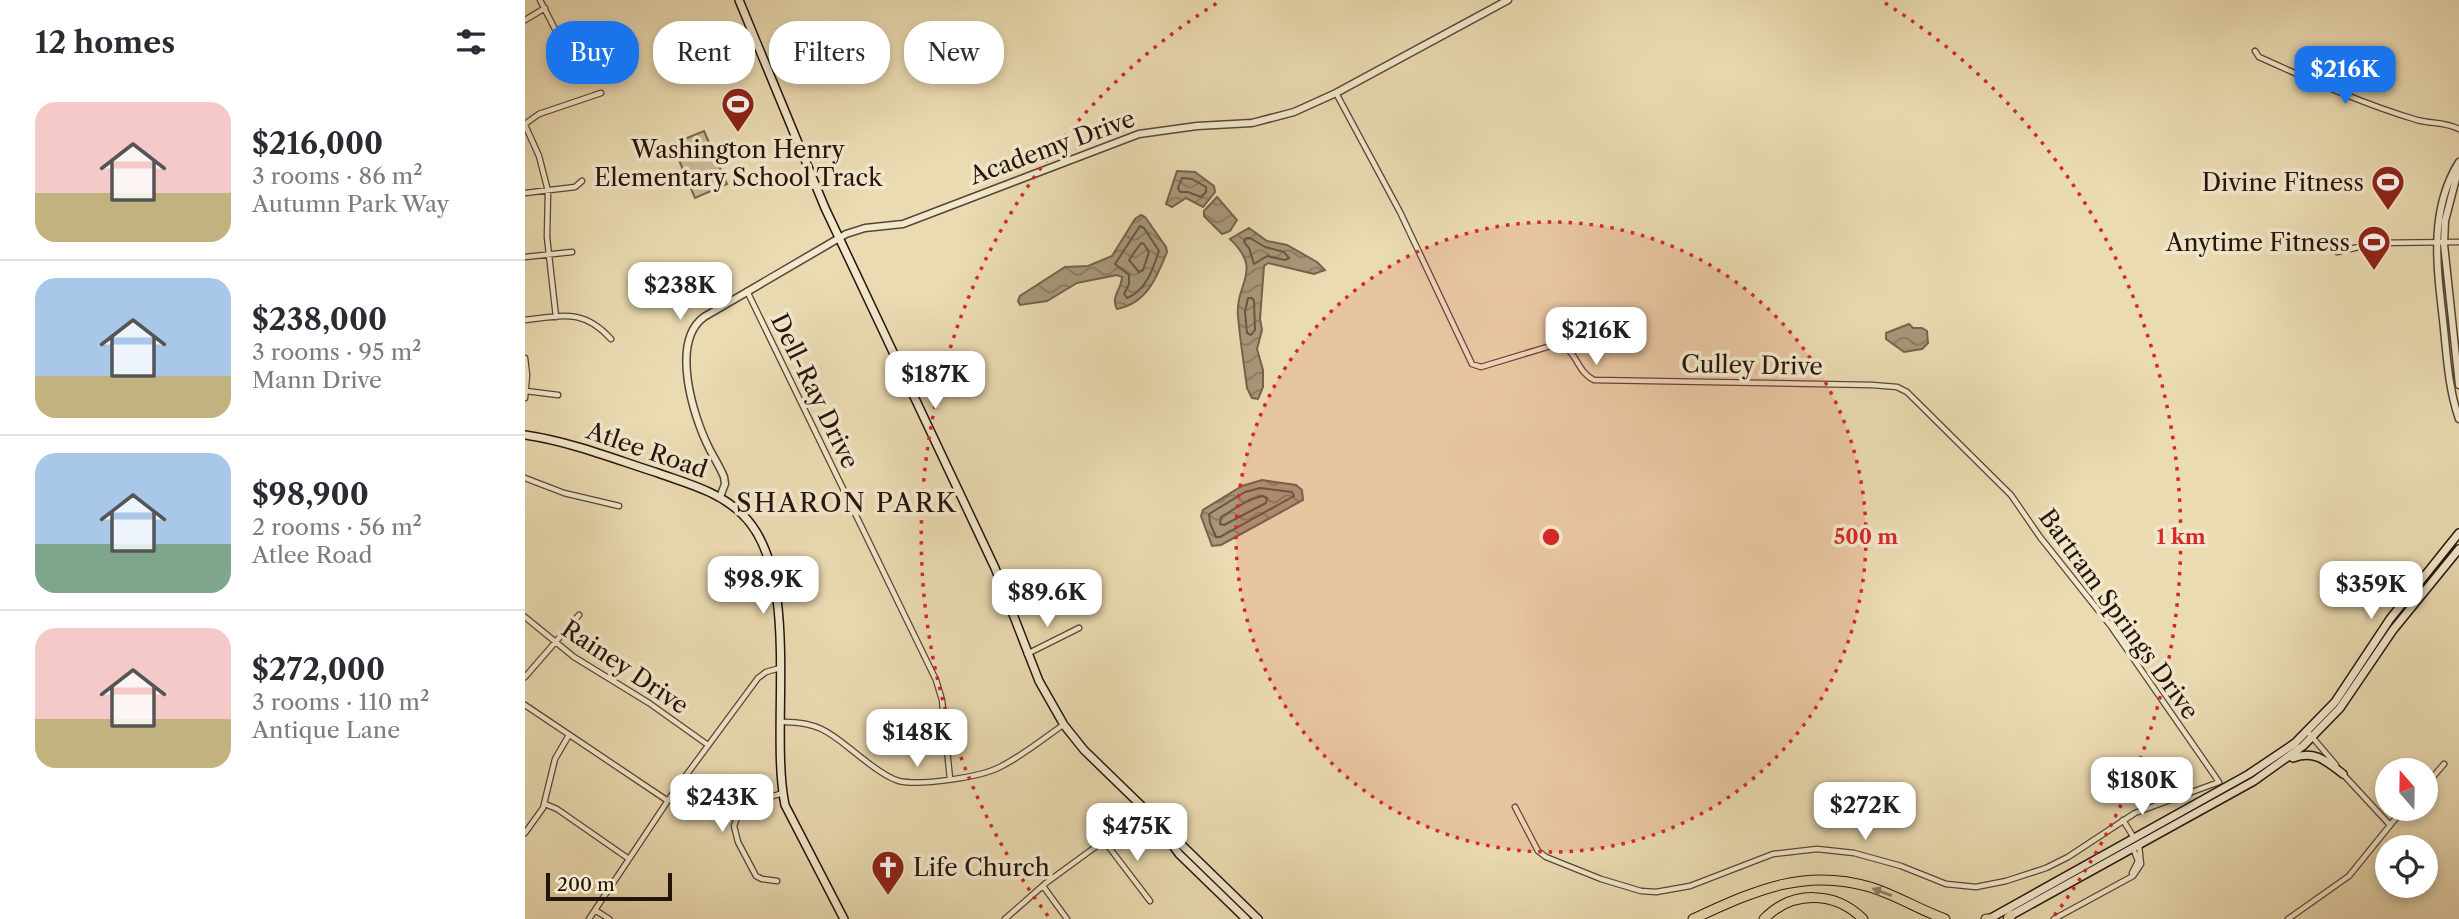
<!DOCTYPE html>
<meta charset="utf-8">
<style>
body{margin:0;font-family:"Libre Caslon Text",serif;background:#f2f2f3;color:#2b2b33;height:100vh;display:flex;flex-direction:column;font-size:26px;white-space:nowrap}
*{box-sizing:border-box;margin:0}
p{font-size:23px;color:#7c7c81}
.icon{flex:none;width:38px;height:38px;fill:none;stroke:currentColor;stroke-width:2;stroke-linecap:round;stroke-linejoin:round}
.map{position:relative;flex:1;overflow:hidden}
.details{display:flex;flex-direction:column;background:#fff;width:525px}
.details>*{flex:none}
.top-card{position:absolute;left:21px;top:21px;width:665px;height:63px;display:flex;gap:14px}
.needle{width:46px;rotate:340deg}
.tools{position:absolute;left:1850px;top:758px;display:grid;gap:14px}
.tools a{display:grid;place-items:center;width:63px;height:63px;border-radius:50%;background:#fff;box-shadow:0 4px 10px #0003;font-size:35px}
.scale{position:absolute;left:21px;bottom:18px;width:126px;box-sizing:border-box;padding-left:7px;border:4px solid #26140b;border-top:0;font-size:19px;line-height:24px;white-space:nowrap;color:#26140b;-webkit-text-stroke:5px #f2e8cd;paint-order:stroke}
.price{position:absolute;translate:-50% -60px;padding:0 16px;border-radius:14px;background:#fff;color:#222;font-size:23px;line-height:46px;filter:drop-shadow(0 2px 4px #0008)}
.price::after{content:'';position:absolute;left:50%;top:42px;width:21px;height:16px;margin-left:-10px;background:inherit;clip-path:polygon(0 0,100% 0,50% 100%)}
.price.active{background:#1a73e8;color:#fff}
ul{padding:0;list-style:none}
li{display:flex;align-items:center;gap:21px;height:175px;padding:0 35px}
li+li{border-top:2px solid #e1e1e2}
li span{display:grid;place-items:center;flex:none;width:196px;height:140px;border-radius:21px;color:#555}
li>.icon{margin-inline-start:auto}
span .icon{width:84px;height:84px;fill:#fffc;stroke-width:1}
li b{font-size:30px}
h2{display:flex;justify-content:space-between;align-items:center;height:84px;padding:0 35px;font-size:30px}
.chip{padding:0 24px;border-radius:28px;background:#fff;box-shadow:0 4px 10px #0003;font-size:24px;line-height:63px}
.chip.active{background:#1a73e8;color:#fff}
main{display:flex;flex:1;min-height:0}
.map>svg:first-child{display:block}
.park{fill:#cab996;stroke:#786650;stroke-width:2}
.water{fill:url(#water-waves);stroke:#74634d;stroke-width:2}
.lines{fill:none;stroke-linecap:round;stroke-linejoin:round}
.shore{stroke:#675642;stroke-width:2}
.minor-casing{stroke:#574635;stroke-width:7}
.tertiary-casing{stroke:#574635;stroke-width:9}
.secondary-casing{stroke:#26140b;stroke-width:10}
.motorway-casing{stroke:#26140b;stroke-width:11}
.minor{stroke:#f2e8cd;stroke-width:4.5}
.tertiary{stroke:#f2e8cd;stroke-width:6}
.secondary{stroke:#f2e8cd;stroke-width:7}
.motorway{stroke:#ebdbb2;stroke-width:9}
.oneway{fill:#928167}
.ring{fill:none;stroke:#d62828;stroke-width:3.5;stroke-dasharray:3.5 7}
.labels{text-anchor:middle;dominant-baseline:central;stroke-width:7;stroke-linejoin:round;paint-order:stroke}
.street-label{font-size:24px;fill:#26140b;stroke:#f2e8cd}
.poi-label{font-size:24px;fill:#26140b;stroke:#f2e8cd;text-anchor:end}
.neighbourhood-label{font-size:26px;letter-spacing:2px;fill:#26140b;stroke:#f2e8cd}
.centre{fill:#d62828;stroke:#f2e8cd;stroke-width:3.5}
.ring-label{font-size:21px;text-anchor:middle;font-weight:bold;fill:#d62828;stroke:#f2e8cd;stroke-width:7;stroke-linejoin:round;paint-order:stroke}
</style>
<main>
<section class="details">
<h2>12 homes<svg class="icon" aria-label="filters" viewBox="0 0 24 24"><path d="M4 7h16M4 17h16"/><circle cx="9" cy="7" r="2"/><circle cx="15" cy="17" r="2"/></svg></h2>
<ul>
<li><span style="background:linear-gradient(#f6c9c9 65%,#c2b280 0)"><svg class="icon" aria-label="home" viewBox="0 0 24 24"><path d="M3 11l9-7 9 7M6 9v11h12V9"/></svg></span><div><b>$216,000</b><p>3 rooms · 86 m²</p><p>Autumn Park Way</p></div></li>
<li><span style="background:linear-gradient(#a9c7e8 70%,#c2b280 0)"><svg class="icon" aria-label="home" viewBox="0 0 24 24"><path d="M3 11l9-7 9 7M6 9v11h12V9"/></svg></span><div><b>$238,000</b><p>3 rooms · 95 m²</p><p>Mann Drive</p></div></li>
<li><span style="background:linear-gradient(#a9c7e8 65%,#7fa58c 0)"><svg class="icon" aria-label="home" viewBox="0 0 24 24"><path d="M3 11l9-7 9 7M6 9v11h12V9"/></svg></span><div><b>$98,900</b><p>2 rooms · 56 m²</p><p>Atlee Road</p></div></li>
<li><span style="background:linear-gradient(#f6c9c9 65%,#c2b280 0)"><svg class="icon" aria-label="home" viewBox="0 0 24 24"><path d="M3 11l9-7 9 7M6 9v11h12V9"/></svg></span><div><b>$272,000</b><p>3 rooms · 110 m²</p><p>Antique Lane</p></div></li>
</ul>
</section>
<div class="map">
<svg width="1934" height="919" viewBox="0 0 1934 919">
<defs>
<pattern id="water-waves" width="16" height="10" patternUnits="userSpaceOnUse" patternTransform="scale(1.75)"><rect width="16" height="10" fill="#a89779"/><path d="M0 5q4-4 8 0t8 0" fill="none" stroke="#897a61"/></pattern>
</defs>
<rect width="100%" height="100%" fill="#ebdbb2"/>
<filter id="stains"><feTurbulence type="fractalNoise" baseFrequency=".00286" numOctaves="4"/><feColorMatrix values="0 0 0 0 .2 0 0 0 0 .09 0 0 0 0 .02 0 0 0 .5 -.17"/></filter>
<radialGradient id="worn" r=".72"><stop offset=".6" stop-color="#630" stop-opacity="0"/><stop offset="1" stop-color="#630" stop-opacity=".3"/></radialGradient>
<path class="park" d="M179,131l23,53 -32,14 -23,-54z"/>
<path class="water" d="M652,171l18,1 19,14 1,6 -12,15 -17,-9 -14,9 -6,-3z
M692,197l20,23 -7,11 -8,3 -18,-18v-5z
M616,215l4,2 21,30 1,5c-10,25 -20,51 -50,57 -7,-12 5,-20 5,-32l-5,-2 -40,8 -30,18 -27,4 -2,-4 2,-5 45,-29 23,-1 24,-10 23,-37z
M724,228l18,13 20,4 30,17 8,8 -11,4 -46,-11 -4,3 -4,53 2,11 -5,19 6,21v17l-5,12 -6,-1 -5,-10c-3,-24 -7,-48 -9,-72 -3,-33 26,-45 -8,-77z
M1384,324l4,4h9l5,3 1,12 -6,6 -18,3 -18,-13v-6z
M737,480l34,5 6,5 1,10 -82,45 -9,1 -11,-30 2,-6 39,-24z"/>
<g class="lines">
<path class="shore" d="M657,178l10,1 14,8v5l-5,5 -13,-5h-8l-2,-4z
M615,226l4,2 15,23c-6,18 -13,40 -32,47l-3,-4 5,-10v-9l-14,-11z
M721,238h4l15,9 19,5 5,6 -4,2 -18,-4 -13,8 -5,-16 -5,-6z
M616,243l3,1 5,8 -6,18 -4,2 -10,-12z
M723,298h4l2,3 1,29 -4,5 -4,-2 -2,-21z
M735,488l32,4 2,4 -74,41h-4l-6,-14 -1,-9 36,-22z
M737,496l5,2 -1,5 -42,22 -4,-1 1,-7 28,-17z"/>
<defs>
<path id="minor" d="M15,0l19,37
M0,20l20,-12
M1730,51l4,6c51,23 104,47 158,63 15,4 28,2 42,9
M811,93l64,119 72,152 9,3 76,-23c20,4 19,28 37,36l278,5 25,2 10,5 104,103 29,42 70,88 109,157 -84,31 -67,44 -22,11 -40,13 -30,6 -30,-3 -45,-18 -47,-13 -37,-4 -44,5 -83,32 -34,6 -15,-1 -40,-12 -55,-22 -8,-6 -23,-44
M0,124l14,-10 62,-21
M0,125l14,31 9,35 -1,46 9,80
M0,193l50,-6 7,-6
M1812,252l39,-9 83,-1
M0,257l47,-5
M222,291l189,389 6,20 8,79
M0,320c37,-4 58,-12 86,19
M0,358l2,17 -2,23
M1,391l32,4
M0,478l39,15 55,13
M0,617l49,40 75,46 59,42
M502,654l52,-26
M0,677l54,-62
M0,705l143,96
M257,722c42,-1 53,16 85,40 9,7 21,16 32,19 22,5 82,-4 101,-14 22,-11 43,-28 63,-42
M1782,731l29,34
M1816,772l49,53
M1900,786l19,-22
M20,804l12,5 72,50
M1598,820l11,18
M0,833l18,-25 12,-49 14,-24
M580,842l45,59
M1607,873l6,-12 -5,-13
M252,881l-15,-2 -6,-3 -18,-34 -4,-16 5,-14 8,-8 36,-11
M518,886l24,33
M70,910l14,9
M64,919l84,-126 85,-115 8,-6 14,-4
M480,919l41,-36 52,-38 27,-12 23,-21
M1529,919l79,-43 8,-12 -2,-19
M1763,919l61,-43 55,-68"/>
<path id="tertiary" d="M1934,162c-32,51 -21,111 -15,167 3,31 5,61 15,90
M1934,167l-14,54 -1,23 15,141
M195,497l5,-13 -1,-7c-4,-10 -10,-19 -15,-29 -16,-32 -39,-106 -5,-131l142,-83 19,-6 38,-4 236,-90 58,-8 55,-3 42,-11 42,-19 172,-93"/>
<path id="secondary" d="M214,0l86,208 170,360 44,113 25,44 20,25 174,169
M0,435c47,7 89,24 133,38 31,11 62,19 85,42 60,59 26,213 42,290l59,114
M1768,758c22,-8 33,3 50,16
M631,823l23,31 67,65
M1483,917l246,-136 49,-35 37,-38 53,-78 66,-81
M1464,919l260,-145 46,-31 40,-41 55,-83 69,-86"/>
<path id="motorway" d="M1168,919c59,-27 110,-52 177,-32 26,8 50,23 75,32
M1239,919c28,-29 71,-28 99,0
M1461,919h4
M1483,919l3,-4"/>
</defs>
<use href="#minor" class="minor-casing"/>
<use href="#tertiary" class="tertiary-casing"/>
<use href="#secondary" class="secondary-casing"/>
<use href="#motorway" class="motorway-casing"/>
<use href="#minor" class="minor"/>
<use href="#tertiary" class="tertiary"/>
<use href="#secondary" class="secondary"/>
<use href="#motorway" class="motorway"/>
</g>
<defs><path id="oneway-solid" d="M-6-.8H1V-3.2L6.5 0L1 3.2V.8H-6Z" transform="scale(1.75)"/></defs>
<use class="oneway" href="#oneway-solid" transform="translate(1357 892) rotate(-160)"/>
<circle cx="1026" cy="537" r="315" fill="#d62828" fill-opacity=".12"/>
<g class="ring">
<circle cx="1026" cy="537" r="315"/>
<path d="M523 916A630 630 0 0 1 692 3M1360 3A630 630 0 0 1 1529 916"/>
</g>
<defs>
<symbol id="stadium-pin" viewBox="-11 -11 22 30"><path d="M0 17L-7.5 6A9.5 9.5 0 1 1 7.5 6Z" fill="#8f2418" stroke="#f2e8cd"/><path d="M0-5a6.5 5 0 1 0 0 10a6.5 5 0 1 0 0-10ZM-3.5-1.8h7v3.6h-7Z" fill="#fff"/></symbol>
<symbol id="church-pin" viewBox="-11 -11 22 30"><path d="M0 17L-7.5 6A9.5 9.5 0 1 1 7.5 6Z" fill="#8f2418" stroke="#f2e8cd"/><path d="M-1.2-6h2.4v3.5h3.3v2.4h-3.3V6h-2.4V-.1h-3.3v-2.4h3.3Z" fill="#fff"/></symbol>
</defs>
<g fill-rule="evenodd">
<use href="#stadium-pin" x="194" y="85" width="38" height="52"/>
<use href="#stadium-pin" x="1844" y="163" width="38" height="52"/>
<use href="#stadium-pin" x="1830" y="223" width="38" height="52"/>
<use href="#church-pin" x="344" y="848" width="38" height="52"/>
</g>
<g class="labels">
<g class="street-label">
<text transform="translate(527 147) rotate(-20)">Academy Drive</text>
<text transform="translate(1227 365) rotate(1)">Culley Drive</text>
<text transform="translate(290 391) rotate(64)">Dell-Ray Drive</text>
<text transform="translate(122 450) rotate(19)">Atlee Road</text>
<text transform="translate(1594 614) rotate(54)">Bartram Springs Drive</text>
<text transform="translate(100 667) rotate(34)">Rainey Drive</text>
</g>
<g class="poi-label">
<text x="213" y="149" text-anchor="middle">Washington Henry<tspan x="213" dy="28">Elementary School Track</tspan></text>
<text x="1839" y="182">Divine Fitness</text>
<text x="1825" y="242">Anytime Fitness</text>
<text x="388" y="867" text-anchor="start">Life Church</text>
</g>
<g class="neighbourhood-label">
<text x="322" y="503">SHARON PARK</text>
</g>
</g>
<circle cx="1026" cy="537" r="10" class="centre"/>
<g class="ring-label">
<text x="1341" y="544">500 m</text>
<text x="1656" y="544">1 km</text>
</g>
<rect width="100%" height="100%" filter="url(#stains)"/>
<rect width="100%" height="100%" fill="url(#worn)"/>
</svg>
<div class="tools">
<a><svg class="needle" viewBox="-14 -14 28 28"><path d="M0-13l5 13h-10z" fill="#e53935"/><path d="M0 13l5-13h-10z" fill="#7c7c81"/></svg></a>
<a><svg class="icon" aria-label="locate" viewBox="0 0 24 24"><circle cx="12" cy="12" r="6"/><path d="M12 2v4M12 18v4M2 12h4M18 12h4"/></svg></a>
</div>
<div class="scale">200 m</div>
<b class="price active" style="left:1820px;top:106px">$216K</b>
<b class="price" style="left:155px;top:322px">$238K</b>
<b class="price" style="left:1071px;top:367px">$216K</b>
<b class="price" style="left:410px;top:411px">$187K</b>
<b class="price" style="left:238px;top:616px">$98.9K</b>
<b class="price" style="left:1846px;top:621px">$359K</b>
<b class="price" style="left:522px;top:629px">$89.6K</b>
<b class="price" style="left:392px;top:769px">$148K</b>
<b class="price" style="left:1617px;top:817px">$180K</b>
<b class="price" style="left:197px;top:834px">$243K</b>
<b class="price" style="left:1340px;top:842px">$272K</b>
<b class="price" style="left:612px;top:863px">$475K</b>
<div class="top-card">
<a class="chip active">Buy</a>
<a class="chip">Rent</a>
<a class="chip">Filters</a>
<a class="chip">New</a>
</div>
</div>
</main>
